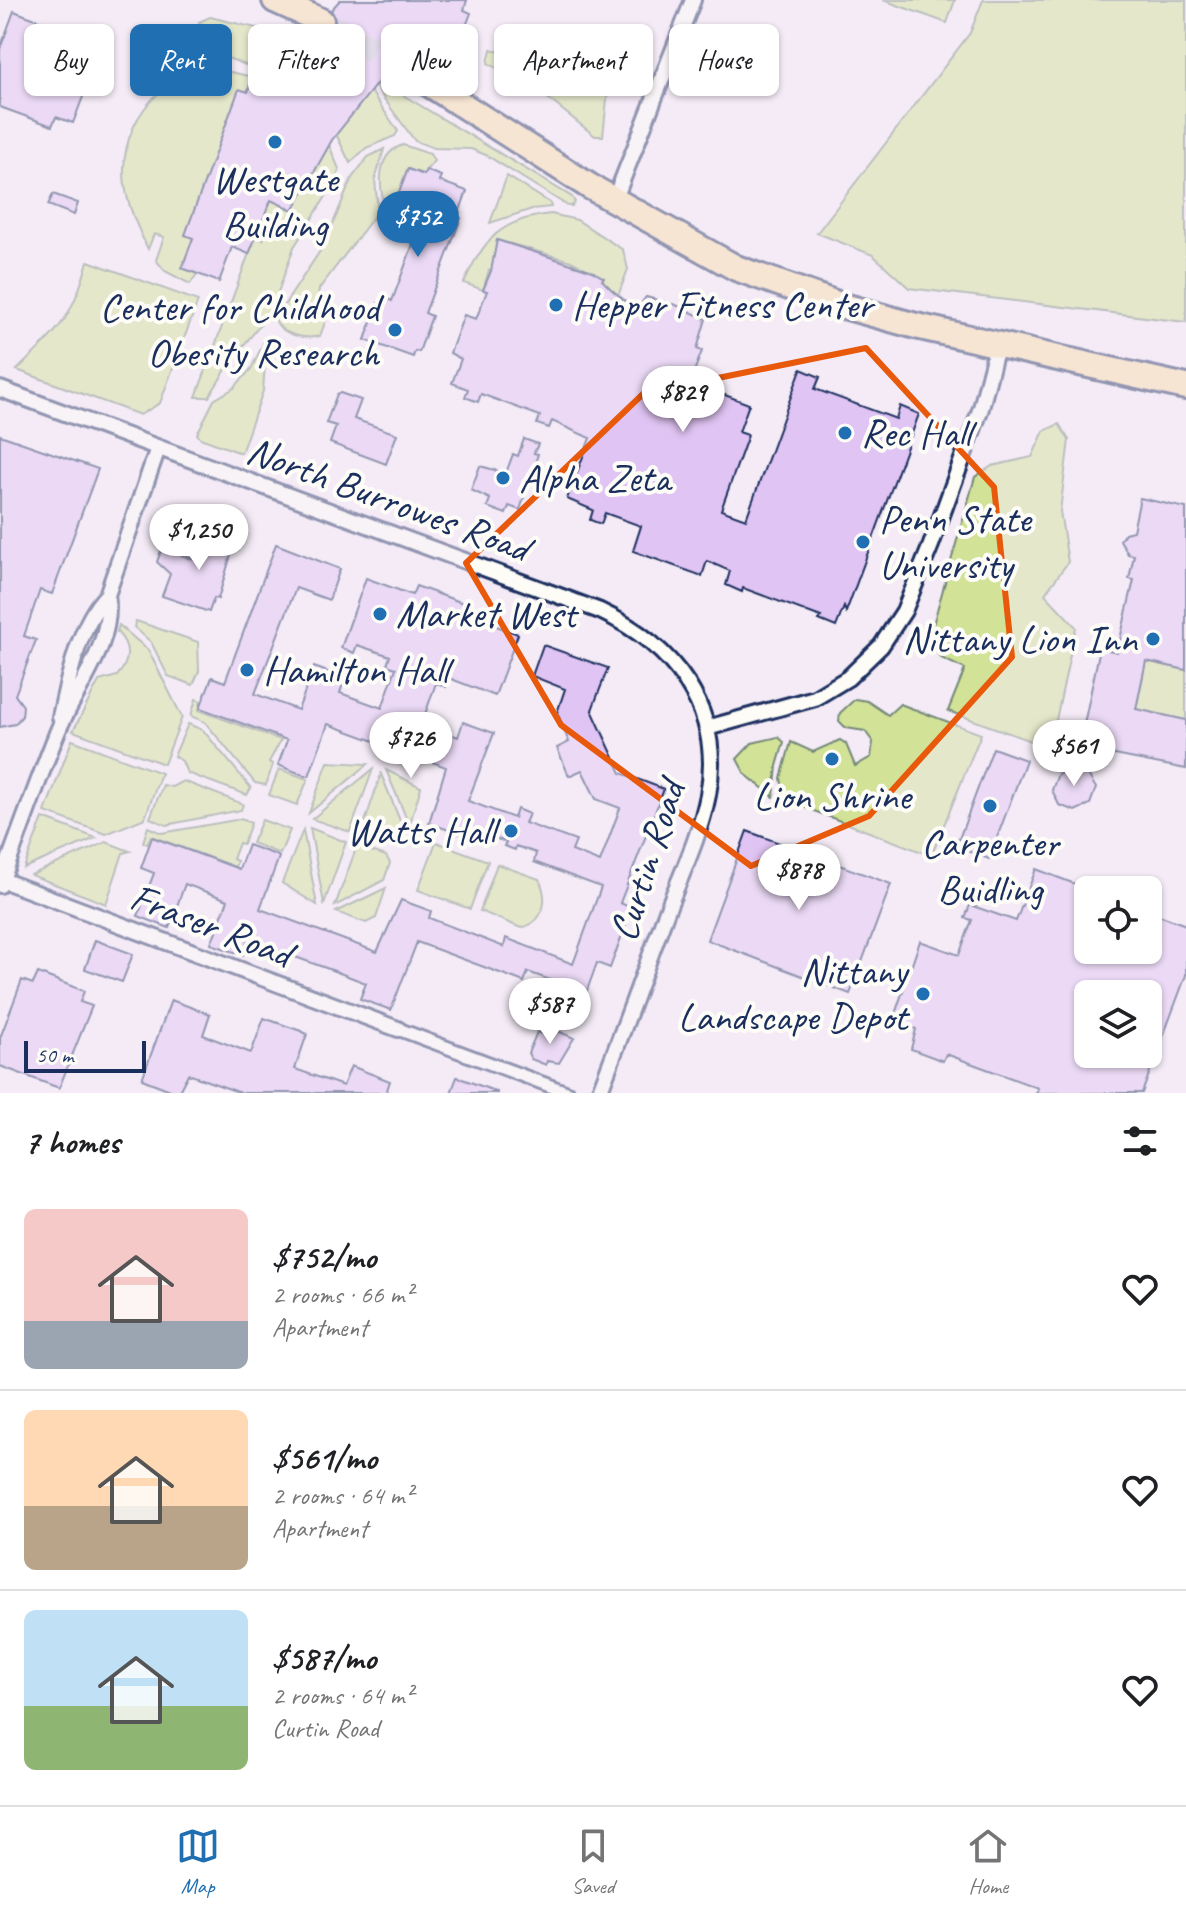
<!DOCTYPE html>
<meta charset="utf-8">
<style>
body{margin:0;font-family:Caveat,sans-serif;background:#f6f6f6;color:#202124;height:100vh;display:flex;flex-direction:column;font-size:30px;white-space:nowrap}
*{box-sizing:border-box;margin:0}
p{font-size:26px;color:#757577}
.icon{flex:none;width:44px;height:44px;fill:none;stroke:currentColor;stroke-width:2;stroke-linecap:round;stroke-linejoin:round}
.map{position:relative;height:1093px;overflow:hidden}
.panel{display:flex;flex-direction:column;background:#fff;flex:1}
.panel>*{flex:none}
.banner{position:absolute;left:24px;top:24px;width:1138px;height:72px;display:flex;gap:16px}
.fabs{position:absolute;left:1074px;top:876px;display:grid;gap:16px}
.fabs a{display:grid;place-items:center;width:88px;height:88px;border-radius:12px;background:#fff;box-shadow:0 2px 6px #0004;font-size:40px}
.scale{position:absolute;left:24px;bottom:20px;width:122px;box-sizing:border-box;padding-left:8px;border:4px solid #1b2f5e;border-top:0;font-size:22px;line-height:28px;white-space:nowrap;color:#1b2f5e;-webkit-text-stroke:6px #fdfcf7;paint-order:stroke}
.price{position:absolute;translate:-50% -68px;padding:0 18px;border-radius:28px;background:#fff;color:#222;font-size:26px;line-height:52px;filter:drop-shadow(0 2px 4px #0008)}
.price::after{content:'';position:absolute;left:50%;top:48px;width:24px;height:18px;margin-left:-12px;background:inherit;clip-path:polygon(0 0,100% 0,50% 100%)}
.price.selected{background:#1f6fb2;color:#fff}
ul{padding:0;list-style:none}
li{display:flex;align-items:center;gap:24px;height:200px;padding:0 24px}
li+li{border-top:2px solid #e0e0e0}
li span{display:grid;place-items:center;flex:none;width:224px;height:160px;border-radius:12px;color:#555}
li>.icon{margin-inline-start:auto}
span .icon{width:96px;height:96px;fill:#fffc;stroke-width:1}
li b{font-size:34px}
h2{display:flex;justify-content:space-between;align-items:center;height:96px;padding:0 24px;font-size:34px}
.chip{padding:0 28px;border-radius:12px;background:#fff;box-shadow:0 2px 6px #0004;font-size:28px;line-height:72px}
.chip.selected{background:#1f6fb2;color:#fff}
.tabs{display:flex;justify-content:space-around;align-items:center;height:112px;border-top:2px solid #e0e0e0;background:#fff;font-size:22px;color:#757577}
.tabs a{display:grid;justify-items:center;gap:4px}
.tabs .selected{color:#1f6fb2}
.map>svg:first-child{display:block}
.green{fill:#d2e397;stroke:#76897a;stroke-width:2}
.building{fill:#e0c4f3;stroke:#1b2f5e;stroke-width:2;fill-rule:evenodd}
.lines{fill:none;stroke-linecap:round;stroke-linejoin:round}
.primary-tunnel{stroke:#c9c5d8;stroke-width:24;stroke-dasharray:24 12;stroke-linecap:butt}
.pedestrian-casing{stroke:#1b2f5e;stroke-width:17}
.minor-casing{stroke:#1b2f5e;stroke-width:20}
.primary-casing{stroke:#1b2f5e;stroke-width:30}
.pedestrian{stroke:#fdfcf7;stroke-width:11}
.minor{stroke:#fdfcf7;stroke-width:14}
.primary{stroke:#faddab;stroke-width:24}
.marked{fill:none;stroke:#e8590c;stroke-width:6;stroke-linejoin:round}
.poi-dot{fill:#1f6fb2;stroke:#fdfcf7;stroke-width:3}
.labels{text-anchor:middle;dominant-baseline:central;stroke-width:8;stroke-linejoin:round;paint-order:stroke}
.poi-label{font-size:40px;fill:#1b2f5e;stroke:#fdfcf7;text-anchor:start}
.street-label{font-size:40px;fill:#1b2f5e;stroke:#fdfcf7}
</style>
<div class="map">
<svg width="1186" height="1093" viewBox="0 0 1186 1093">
<rect width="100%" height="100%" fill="#f4ebf6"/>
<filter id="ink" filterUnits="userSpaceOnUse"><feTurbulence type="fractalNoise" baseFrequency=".0125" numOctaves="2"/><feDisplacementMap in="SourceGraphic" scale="16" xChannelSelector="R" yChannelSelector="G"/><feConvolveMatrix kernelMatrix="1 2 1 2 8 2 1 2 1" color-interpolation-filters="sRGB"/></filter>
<g filter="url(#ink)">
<path class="green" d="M883,0h72l-8,23z
M983,0h203v322l-277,-34 -36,-33 -56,-22 153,-200z
M210,17l55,13 33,15 -6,11 -35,-13 -9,23 -23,-9 2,-7 -11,-18 -6,1 -11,-11z
M491,49l117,41 -5,46h-8l-55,-44 -52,-29z
M217,69l36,8 -67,158 7,3 -11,30 15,6 -7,10 -25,-13 -9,-11 8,-23 -10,-3 -6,15c-9,-18 -18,-37 -22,-58 -12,-59 30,-119 91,-122z
M378,80l194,117 3,5 -3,4h-4l-82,-51 -15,-6 -37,-1 -19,-7 -41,-56z
M370,90l28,41 -3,5 -29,12 -16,15 -14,-29z
M329,145l10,24 -2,10 -43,68 -23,65 -38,46 -24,39h-13l59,-160 8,3 4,-9 -8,-3 12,-28 22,10z
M403,145l27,9 4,7 -11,13 -16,-5 -19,52c-7,-24 -17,-66 15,-76z
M384,149l-9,31 3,31 -59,78 -2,15 10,13 -7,19c-15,4 -40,-1 -45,-17l49,-74 28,-67 16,-21z
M507,176l43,27 1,4 -19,2 -42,14z
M551,214l26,6 46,30 5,19 -10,27 -16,-15 1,-3 -32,-17 -74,-21 -4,31 -4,-1 -6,20 -19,-7c19,-44 38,-64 87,-69z
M88,261l110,40 -38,102 -20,12 -123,-45c42,-41 55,-50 71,-109z
M267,336l-4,55 -22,62 -41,-15 -3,-4 17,-34 20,-12 17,-19z
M1059,424l10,16 -9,71 8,51 -23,32 31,33 -26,121 -102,-37 17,-42 -24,-11 -13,-16 47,-165 17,-11 40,-9 12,-26z
M136,621l62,21 1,29 -6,14 -25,-9 -17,-34 -17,-15z
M119,625l29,25 34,67 -18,47 -91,-33 26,-50 18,-5c13,-14 14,-30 0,-44z
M1146,661l40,9v50l-50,-11z
M196,699l5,2 -2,9 82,30 -12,22 4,2 -7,21 -11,-2 -50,-61 -14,-6z
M855,699l12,2 21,14 12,-11 81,30 -48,118 -6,2 -142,-54 -4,-22 10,-36 22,10 27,-12 6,4 9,22 16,-9 2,-15 -8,-11 -19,-3 -7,-7 1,-8z
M188,724l15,6 48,58 -4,7 -60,-22 -5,-12 -8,-5z
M778,737l6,5 -7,24 -3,31 -29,-23 -8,-15 15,-16z
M72,740l89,33 -16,45 -39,16 -61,-22z
M328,762l40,2 -59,49z
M279,769l29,10 -11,26 -28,-10z
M373,769l-23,63 -38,-13z
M386,770l35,17 -11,36 -2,-1z
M381,774l22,54 -7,18 -36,-9z
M183,781l60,23 -2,6 -75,15 -16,-7 13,-33 9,2z
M43,818l53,20 -72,30z
M241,819l10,4 -8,21 -4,-1 -6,16 4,2 -2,6 -84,-31 -4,8 -4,-2 5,-15 14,6z
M262,820l28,10 -10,24 -28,-11z
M310,828l36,14 -22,62z
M303,830l14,75 -35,-22z
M106,842l24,9 -7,2 -17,51 -75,-29z
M436,842l52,19 -18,48 -52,-19z
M357,846l29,10 4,7 -6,17 -49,26z
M497,864l42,15c10,21 6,42 -18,49l-41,-17z
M386,888l-10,30 -10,5 -30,-11z"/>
<path class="building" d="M340,0h127l-3,10 7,3 -9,23 -34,-13 -23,28 -10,-4 -12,6 -3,9 5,11 -53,67 -39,70 -22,-10 -22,54 -17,-7 -13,35 -37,-14 11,-30 -8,-3 54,-146 9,3 8,-23 -8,-3 9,-23 35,13 18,-23 12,3 8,-3 6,-13 -5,-10z
M14,11l89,33 -30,79 -17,-6 -4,9 -52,-19v-58z
M408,169l16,6 2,-5 7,3 8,3 -2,5 28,10 -9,25 3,2 -36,95 7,3 -13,36 -4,-1 -2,6 -48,-17 13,-37 4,2 3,-7 7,3 24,-65 -29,-11z
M53,194l25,9 -4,12 -26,-10z
M497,240l93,30 14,8 -2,2 9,9 25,21 10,-13 30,8 30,14 -9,30 5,2 -12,31 59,22 -10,28 9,3 -27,75 25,9 55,-150 19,8 -5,12 81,30 4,-13 19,8 -73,198 -2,-5 -8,20 -17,-7 2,-3 -78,-29 -1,4 -16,-7 4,-14 -23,-10 -5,15 -69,-25 8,-25 -36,-13 -4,11 -11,-4 3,-10 -26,-11 23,-61 -38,-17 -3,7 -12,-4 3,-8 -59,-22 -3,8 -13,-5 3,-8 -16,-6 9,-24 -11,-6 14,-38 12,4 11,-28 -4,-1 8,-19z
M340,393l21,7 -7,19 43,15 -11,30 -56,-21 6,-17 -10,-3 11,-29z
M0,435l98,34 -46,125 -12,-4 -16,46 12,4 -21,55 8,11 -1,10 -7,8 -15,3z
M524,439l14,5 -4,9 4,1 -18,56 -11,-4 -3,8 -19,-7 3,-8 -19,-9 9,-24 26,7 7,-19 5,2z
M1140,498l46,10v162l-40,-9 -10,48 50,11v49l-107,-21 21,-100 17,4 17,-72 -5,-1 5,-24 -6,-1 -8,-14 5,-7 8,-2z
M226,519l14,5 -22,75 -4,-1 -5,14 -47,-16 8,-22 -13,-12 5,-14 41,15 11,-12z
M276,544l64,25 -11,31 -33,-12 -41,106 43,16 16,-43 31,11 -5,15 42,15 14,-40 -9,-3 3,-9 -33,-11 -3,8 -13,-5 25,-70 46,17 4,-9 50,18 9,5 -3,8 46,17 -23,62 -46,-18 -3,9 -10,-4 -14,40 36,14 5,-15 31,11 -26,68 46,17 3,-9 12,5 -4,9 51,18 -4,10 28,11 20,-54 -24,-9 -14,-29 -13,6 -12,-28 12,-6 -12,-29 8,-24 -33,-13 11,-31 65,23 -16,42 29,63 43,16 -44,114 12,5 -22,60 -13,-5 -11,30 -58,-21 -4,10 -107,-40 -26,68 -31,-11 6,-16 -29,-11 -89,-32 -5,15 -32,-11 17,-44 -43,-16 -16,44 -31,-12 16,-43 -13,-5 11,-31 87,32 9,-24 28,10 3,2 -19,52 117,43 24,-52 30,11 -2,7 75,29 2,-9 67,26 28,-77 -67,-25 2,-9 -20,-7 -1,4 -11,-4 2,-4 -41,-14 -5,6 -31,-11 17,-56 -118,-43 -19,52h-3l-28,-11 9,-25 -87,-32 12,-31 13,5z
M993,748l33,12 -37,99 -33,-12z
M1077,756l19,32 -6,16 -15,7 -16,-6 -7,-15 6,-16 16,-7z
M747,831l144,53 -41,110 -143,-54z
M1036,869l52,20v61h60v-39l38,14v50l-44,118h-106l2,-5 -92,-34 -3,7 -32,-12 5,-20 -23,-9 27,-79 39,14 13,-35 -7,-2 5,-13 46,16zM1088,994h60v60h-60z
M95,940l38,14 -11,28 -37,-13z
M38,973l46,18 -4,11 12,4 -33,82 -59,-22v-28l22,-58 11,4z
M171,1000l39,14 -7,21 48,18 13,-35 37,13 6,3 -12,35 48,17 8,-20 39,15 -4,12h-145l-53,-19 -10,19 -31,-12 -5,-2z
M546,1026l28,12 -15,25 -12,-2 -1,4 -15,-6 -3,-6 9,-21 6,2z
M457,1077l40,15v1h-46z"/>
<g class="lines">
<path class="primary-tunnel" d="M321,21l74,41"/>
<defs>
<path id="pedestrian" d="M398,1029l171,64"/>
<path id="minor" d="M614,201l79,-201
M0,389l600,222c73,34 124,98 108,184 -8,41 -28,82 -43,121 -22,59 -43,118 -66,177
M60,717c8,-37 19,-94 47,-122l51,-147
M707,728l108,-30 33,-20 33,-32 23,-35 27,-66 50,-137 16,-62
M2,880l396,149
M0,885c19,-51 37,-102 57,-152 17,-43 58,-88 50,-138"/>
<path id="primary" d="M275,0l46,21
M395,62l194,124 147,82 104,37 76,21 270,61"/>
</defs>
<use href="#pedestrian" class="pedestrian-casing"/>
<use href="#minor" class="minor-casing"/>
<use href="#primary" class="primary-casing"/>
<use href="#pedestrian" class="pedestrian"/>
<use href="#minor" class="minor"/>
<use href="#primary" class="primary"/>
</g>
</g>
<path d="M0 0H1186V1093H0ZM866,348l128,139 18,170 -143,159 -118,50 -190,-141 -95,-162 178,-170z" fill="#f4ebf6" fill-opacity=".55" fill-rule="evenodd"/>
<path class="marked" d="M866,348l128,139 18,170 -143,159 -118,50 -190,-141 -95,-162 178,-170z"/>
<g class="poi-dot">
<circle cx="275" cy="142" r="8"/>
<circle cx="556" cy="305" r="8"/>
<circle cx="395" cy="330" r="8"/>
<circle cx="845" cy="433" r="8"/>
<circle cx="503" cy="478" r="8"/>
<circle cx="863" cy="542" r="8"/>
<circle cx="380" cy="614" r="8"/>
<circle cx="1153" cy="639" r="8"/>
<circle cx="247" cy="670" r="8"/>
<circle cx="832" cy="759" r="8"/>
<circle cx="990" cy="806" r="8"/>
<circle cx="511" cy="831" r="8"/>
<circle cx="923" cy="994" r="8"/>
</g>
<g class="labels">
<g class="poi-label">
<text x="275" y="179" text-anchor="middle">Westgate<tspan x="275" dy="46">Building</tspan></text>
<text x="572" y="305">Hepper Fitness Center</text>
<text x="379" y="307" text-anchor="end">Center for Childhood<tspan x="379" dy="46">Obesity Research</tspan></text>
<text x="861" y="433">Rec Hall</text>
<text x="519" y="478">Alpha Zeta</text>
<text x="879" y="519">Penn State<tspan x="879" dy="46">University</tspan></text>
<text x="396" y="614">Market West</text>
<text x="1137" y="639" text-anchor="end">Nittany Lion Inn</text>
<text x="263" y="670">Hamilton Hall</text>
<text x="832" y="796" text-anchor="middle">Lion Shrine</text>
<text x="495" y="831" text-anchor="end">Watts Hall</text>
<text x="990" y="843" text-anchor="middle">Carpenter<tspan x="990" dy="46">Buidling</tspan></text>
<text x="907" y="971" text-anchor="end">Nittany<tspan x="907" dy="46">Landscape Depot</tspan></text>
</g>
<g class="street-label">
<text transform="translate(388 499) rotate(20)">North Burrowes Road</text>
<text transform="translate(647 861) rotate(-72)">Curtin Road</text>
<text transform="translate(211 925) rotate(21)">Fraser Road</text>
</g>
</g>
</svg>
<div class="fabs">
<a><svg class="icon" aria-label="locate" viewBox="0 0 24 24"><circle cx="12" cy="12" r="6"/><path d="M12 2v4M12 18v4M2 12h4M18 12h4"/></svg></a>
<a><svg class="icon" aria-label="layers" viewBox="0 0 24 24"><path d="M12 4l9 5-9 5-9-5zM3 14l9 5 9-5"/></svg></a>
</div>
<div class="scale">50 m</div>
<b class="price selected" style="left:418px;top:259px">$752</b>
<b class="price" style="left:683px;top:434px">$829</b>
<b class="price" style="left:199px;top:572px">$1,250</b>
<b class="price" style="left:411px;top:780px">$726</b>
<b class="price" style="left:1074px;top:788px">$561</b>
<b class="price" style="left:799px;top:912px">$878</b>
<b class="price" style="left:550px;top:1046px">$587</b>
<div class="banner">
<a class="chip">Buy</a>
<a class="chip selected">Rent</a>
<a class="chip">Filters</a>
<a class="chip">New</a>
<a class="chip">Apartment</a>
<a class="chip">House</a>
</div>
</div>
<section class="panel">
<h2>7 homes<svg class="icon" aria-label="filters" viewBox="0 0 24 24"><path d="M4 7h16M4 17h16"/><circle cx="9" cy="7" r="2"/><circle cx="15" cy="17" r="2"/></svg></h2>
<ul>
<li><span style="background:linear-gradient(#f6c9c9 70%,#9aa5b1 0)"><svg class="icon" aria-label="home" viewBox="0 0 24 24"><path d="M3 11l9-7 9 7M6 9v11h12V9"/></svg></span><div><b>$752/mo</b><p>2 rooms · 66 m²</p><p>Apartment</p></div><svg class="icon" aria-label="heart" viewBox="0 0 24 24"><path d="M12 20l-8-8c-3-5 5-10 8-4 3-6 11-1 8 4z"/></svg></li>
<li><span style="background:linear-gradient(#ffd9b3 60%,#b9a48a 0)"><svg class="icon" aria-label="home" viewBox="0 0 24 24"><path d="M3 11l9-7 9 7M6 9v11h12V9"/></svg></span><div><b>$561/mo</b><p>2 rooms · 64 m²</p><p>Apartment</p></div><svg class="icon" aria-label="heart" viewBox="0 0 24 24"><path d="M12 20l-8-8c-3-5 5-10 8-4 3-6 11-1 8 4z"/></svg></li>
<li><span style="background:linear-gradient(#bfe0f5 60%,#8fb573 0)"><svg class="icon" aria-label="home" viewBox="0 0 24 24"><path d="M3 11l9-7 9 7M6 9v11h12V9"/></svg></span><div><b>$587/mo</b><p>2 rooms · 64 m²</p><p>Curtin Road</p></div><svg class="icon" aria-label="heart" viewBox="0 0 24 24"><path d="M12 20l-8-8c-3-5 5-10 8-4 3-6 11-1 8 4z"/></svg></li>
</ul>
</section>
<nav class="tabs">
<a class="selected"><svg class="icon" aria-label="map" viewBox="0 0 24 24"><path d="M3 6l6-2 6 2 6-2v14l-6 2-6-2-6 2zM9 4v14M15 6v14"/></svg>Map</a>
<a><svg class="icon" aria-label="saved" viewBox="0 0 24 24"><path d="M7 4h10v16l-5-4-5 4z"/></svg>Saved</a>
<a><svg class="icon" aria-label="home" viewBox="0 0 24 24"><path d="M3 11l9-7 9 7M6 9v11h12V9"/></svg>Home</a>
</nav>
